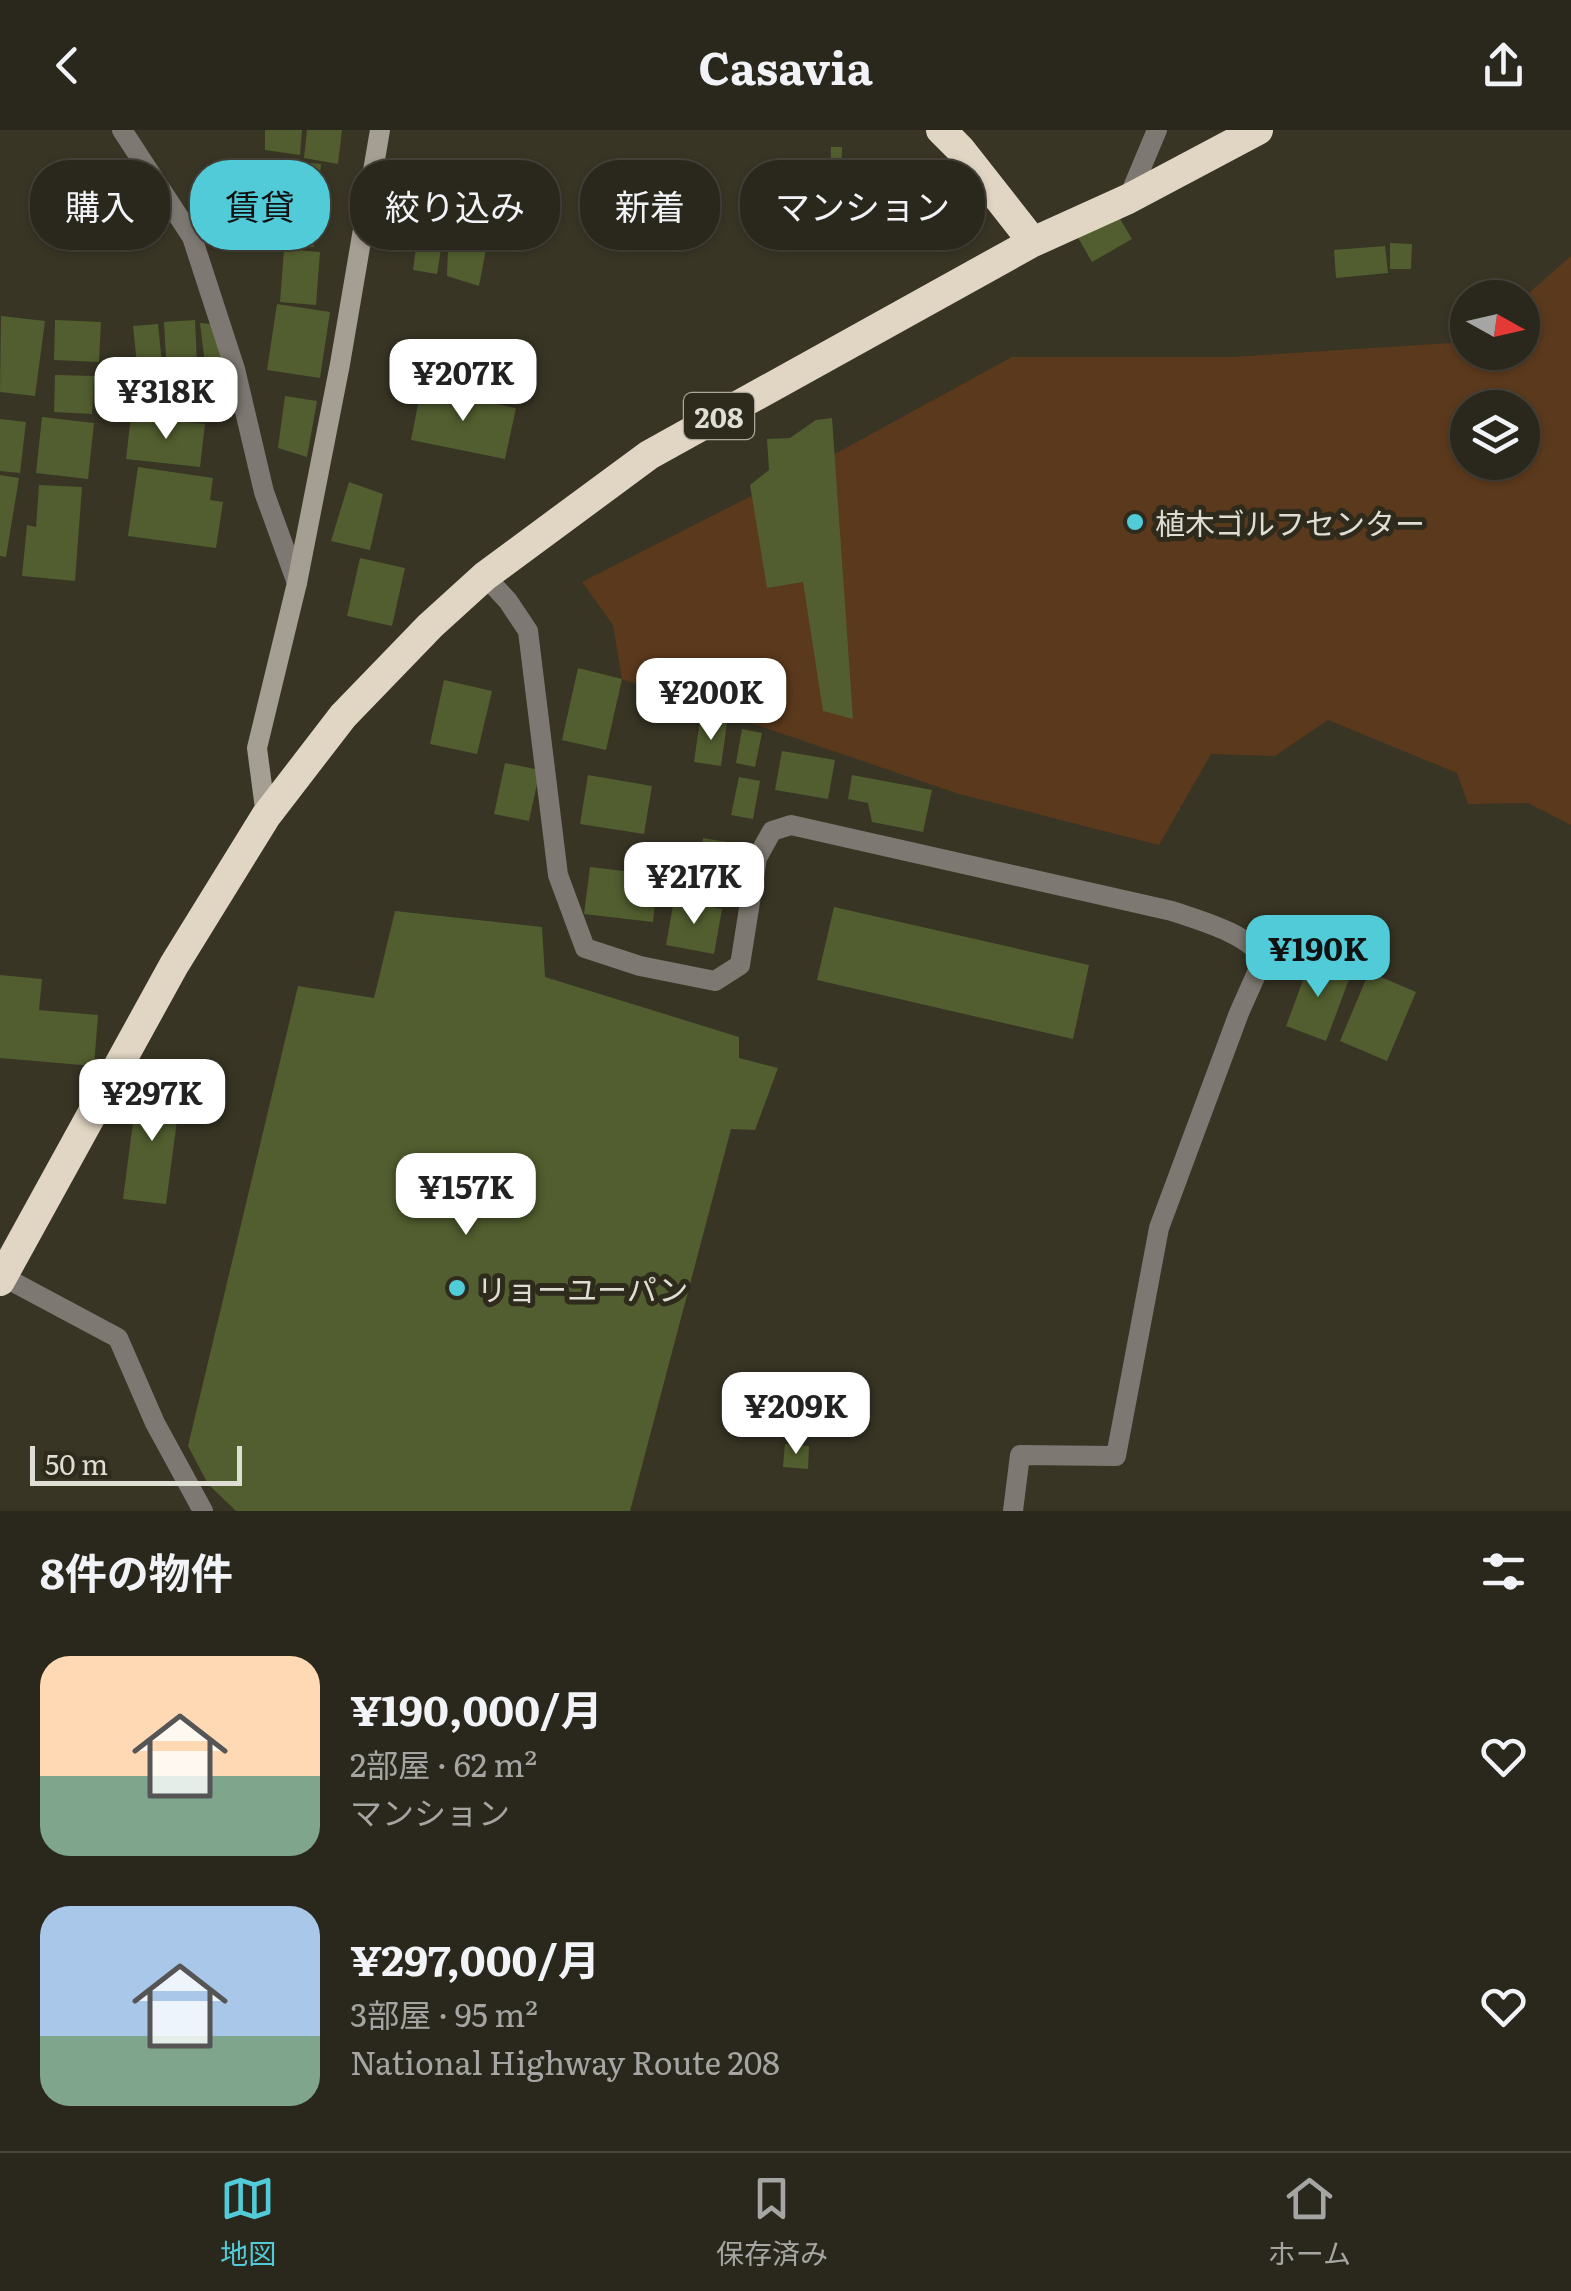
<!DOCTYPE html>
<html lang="ja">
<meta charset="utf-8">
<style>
body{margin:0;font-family:Literata,"Noto Sans JP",serif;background:#323025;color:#f1f3f6;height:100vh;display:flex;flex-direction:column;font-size:38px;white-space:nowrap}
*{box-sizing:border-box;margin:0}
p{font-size:32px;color:#a5a6a3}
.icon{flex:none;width:55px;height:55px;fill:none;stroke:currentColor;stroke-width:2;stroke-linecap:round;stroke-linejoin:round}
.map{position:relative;height:1381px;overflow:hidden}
.panel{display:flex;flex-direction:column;background:#2a281c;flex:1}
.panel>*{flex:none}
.guide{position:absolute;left:30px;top:30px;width:1000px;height:90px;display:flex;gap:20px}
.needle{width:65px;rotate:98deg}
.tools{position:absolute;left:1450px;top:150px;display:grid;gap:20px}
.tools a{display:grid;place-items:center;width:90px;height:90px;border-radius:50%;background:#2a281c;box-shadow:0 2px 8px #0004,0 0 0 2px #46443b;font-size:50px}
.scale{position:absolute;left:30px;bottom:25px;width:212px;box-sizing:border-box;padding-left:10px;border:5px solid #dfded4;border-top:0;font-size:28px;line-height:35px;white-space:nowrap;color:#dfded4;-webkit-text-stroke:8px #2e2b1c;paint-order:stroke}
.price{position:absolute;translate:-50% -85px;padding:0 22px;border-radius:20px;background:#fff;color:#222;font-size:32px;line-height:65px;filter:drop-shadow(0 2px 5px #0008)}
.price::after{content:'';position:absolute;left:50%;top:60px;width:30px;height:22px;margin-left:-15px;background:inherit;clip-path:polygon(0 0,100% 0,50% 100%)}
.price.active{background:#52cbd9;color:#111}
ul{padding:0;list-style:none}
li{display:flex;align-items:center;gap:30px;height:250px;padding:0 40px}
li span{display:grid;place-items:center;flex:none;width:280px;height:200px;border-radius:30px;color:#555}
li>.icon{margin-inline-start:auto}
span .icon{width:120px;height:120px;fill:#fffc;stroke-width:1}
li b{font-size:42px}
h2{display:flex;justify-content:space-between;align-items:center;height:120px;padding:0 40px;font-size:42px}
.pill{padding:0 35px;border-radius:40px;background:#2a281c;box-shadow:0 2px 8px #0004,0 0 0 2px #46443b;font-size:35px;line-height:90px}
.pill.active{background:#52cbd9;color:#111}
header{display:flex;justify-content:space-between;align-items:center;height:130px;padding:0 40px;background:#2a281c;font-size:45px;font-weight:700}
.dock{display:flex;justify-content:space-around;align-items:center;height:140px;border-top:2px solid #46443b;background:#2a281c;font-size:28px;color:#a5a6a3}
.dock a{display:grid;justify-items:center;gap:5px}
.dock .active{color:#52cbd9}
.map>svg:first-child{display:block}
.green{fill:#5b391c;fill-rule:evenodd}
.building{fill:#525e2f}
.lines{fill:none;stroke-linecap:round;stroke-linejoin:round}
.street{stroke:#7d7871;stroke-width:20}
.secondary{stroke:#a59e93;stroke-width:20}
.highway{stroke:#e1d6c4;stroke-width:30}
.poi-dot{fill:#52cbd9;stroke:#2e2b1c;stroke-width:4}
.labels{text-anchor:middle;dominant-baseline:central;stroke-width:10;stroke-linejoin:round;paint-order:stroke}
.shield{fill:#2e2b1c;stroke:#aaa89d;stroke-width:2.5}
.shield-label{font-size:28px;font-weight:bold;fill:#dfded4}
.poi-label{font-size:30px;fill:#dfded4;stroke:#2e2b1c;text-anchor:start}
</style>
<header><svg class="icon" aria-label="back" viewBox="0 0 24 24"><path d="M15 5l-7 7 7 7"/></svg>Casavia<svg class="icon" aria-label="share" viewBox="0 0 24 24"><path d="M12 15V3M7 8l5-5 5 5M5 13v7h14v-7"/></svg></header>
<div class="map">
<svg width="1571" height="1381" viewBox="0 0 1571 1381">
<rect width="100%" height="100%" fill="#383525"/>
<path class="green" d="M1571,126v569l-43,-22 -60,1 -11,-31 -129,-53 -53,36 -64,-2 -52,91 -200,-51 -337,-115 -9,-54 -31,-43 258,-131 172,-94h219l236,-15 1,10h54l1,-54zM1468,278h54v54h-54z"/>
<path class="building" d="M265,0h37l-2,25 -35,-5z
M307,0h35l-4,34 -34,-6z
M831,17h11l-1,37h-11z
M274,30l47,4 -2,20h-8l-2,22 -39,-3z
M460,42l34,6 -8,45 -32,-7z
M498,47l43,7 -8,56 -44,-7z
M312,78l2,39 -36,1 -1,-39z
M1116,82l16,27 -40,23 -16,-28z
M420,90l25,5 -8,49 -24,-4z
M449,93l40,10 -10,53 -32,-10z
M1390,113l22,1 -1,25h-21z
M1385,116l3,27 -52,5 -2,-28z
M284,119l36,3 -4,53 -36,-3z
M277,174l53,8 -10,66 -53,-8z
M1,186l44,5 -10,75 -35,-4z
M55,190l46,2 -2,40 -45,-2z
M195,190l2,46 -31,-8 -2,-36z
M200,193l30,3 -1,38h-24z
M158,194l4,39 -25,2 -4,-39z
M55,245l39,1 -2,38 -38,-2z
M421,259l95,19 -11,51 -94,-19z
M285,266l32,5 -10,56 -29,-9z
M131,286l74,8 -5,43 -74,-8z
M42,287l52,6 -6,56 -52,-6z
M832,288l21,301 -30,-8 -20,-129 -36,6 -17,-103 19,-15 -2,-31 23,-1 26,-18z
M0,289l26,3 -6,51 -20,-2z
M138,337l75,11 -3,22 13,2 -7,46 -88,-12z
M0,345l19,3 -13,79 -6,-1z
M349,352l34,12 -13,56 -39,-9z
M39,355l43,2 -7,94 -53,-5 5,-51 9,2z
M360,428l45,10 -13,58 -45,-10z
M578,538l44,11 -16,71 -44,-10z
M444,550l48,11 -15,63 -47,-10z
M700,590l27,3 -6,43 -27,-4z
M742,599l20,4 -7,34 -19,-4z
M782,621l53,9 -7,39 -53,-9z
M505,633l35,7 -11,51 -35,-7z
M588,645l64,11 -8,48 -64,-10z
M852,645l80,15 -9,42 -51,-10 -4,-19 -20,-4z
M739,647l21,4 -7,38 -22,-4z
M703,708l35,6 -9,50 -35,-6z
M590,737l68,8 -5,47 -69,-8z
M674,770l48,9 -8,45 -48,-9z
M834,777l255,58 -16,74 -256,-59z
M395,781l147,16 3,50 194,60v21l39,10 -23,62 -24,-1 -101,382h-394l-28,-27 -20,-38 110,-460 76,12z
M1311,829l40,15 -25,67 -40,-15z
M1369,842l47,20 -29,69 -47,-20z
M0,845l42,4 -3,31 59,5 -4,51 -94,-8z
M138,954l43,6 -15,114 -43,-5z
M785,1314l24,2 -1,23 -25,-2z"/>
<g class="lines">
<path class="street" d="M122,0l70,107 43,132 29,123 33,91
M1128,69l29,-69
M485,446l23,25 20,30 30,244 27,73 55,18 75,15 25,-16 17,-107 15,-27 19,-6 381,86c26,9 78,23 91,48l-24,54 -80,215 -43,228 -96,-1 -7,56
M2,1146l116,62 37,85 48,88"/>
<path class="secondary" d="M266,686l-9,-68 40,-165 43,-219 40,-234"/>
<path class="highway" d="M941,0l19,19 73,93
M0,1151l174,-316 92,-149 77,-100 87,-90 55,-50 164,-121 384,-213 95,-43 130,-69"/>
</g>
<g class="poi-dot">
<circle cx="1135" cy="392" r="10"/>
<circle cx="457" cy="1158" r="10"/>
</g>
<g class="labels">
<rect class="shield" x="684" y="263" width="70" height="46" rx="8"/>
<g class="shield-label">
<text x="719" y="286">208</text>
</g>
<g class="poi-label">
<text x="1155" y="392">植木ゴルフセンター</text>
<text x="477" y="1158">リョーユーパン</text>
</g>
</g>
</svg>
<div class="tools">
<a><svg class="needle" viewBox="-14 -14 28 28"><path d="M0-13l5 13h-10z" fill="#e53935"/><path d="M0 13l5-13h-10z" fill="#a5a6a3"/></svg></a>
<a><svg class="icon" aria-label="layers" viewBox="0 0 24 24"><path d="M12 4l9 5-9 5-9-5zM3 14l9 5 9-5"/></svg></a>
</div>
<div class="scale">50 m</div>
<b class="price" style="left:463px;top:294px">¥207K</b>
<b class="price" style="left:166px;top:312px">¥318K</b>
<b class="price" style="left:711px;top:613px">¥200K</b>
<b class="price" style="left:694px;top:797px">¥217K</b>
<b class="price active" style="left:1318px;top:870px">¥190K</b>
<b class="price" style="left:152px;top:1014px">¥297K</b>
<b class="price" style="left:466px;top:1108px">¥157K</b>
<b class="price" style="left:796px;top:1327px">¥209K</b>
<div class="guide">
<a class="pill">購入</a>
<a class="pill active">賃貸</a>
<a class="pill">絞り込み</a>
<a class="pill">新着</a>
<a class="pill">マンション</a>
</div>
</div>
<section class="panel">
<h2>8件の物件<svg class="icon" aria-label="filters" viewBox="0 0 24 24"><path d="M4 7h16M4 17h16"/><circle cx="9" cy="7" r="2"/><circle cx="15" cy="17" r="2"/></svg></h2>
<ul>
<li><span style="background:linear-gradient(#ffd9b3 60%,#7fa58c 0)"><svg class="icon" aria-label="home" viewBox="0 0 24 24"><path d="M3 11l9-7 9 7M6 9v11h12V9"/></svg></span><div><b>¥190,000/月</b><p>2部屋 · 62 m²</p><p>マンション</p></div><svg class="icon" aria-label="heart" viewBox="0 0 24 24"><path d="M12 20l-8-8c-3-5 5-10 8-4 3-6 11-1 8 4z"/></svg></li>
<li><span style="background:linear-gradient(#a9c7e8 65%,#7fa58c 0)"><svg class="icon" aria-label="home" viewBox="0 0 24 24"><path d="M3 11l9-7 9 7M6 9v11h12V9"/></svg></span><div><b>¥297,000/月</b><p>3部屋 · 95 m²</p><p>National Highway Route 208</p></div><svg class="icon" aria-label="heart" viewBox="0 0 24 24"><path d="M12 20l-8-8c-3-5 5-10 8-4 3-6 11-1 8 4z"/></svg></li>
</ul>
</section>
<nav class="dock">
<a class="active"><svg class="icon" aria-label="map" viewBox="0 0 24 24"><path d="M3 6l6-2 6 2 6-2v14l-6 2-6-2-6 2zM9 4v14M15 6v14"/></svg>地図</a>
<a><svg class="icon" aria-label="saved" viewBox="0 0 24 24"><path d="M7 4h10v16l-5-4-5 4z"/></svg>保存済み</a>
<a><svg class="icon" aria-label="home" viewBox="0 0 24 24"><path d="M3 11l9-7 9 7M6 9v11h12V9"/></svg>ホーム</a>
</nav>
